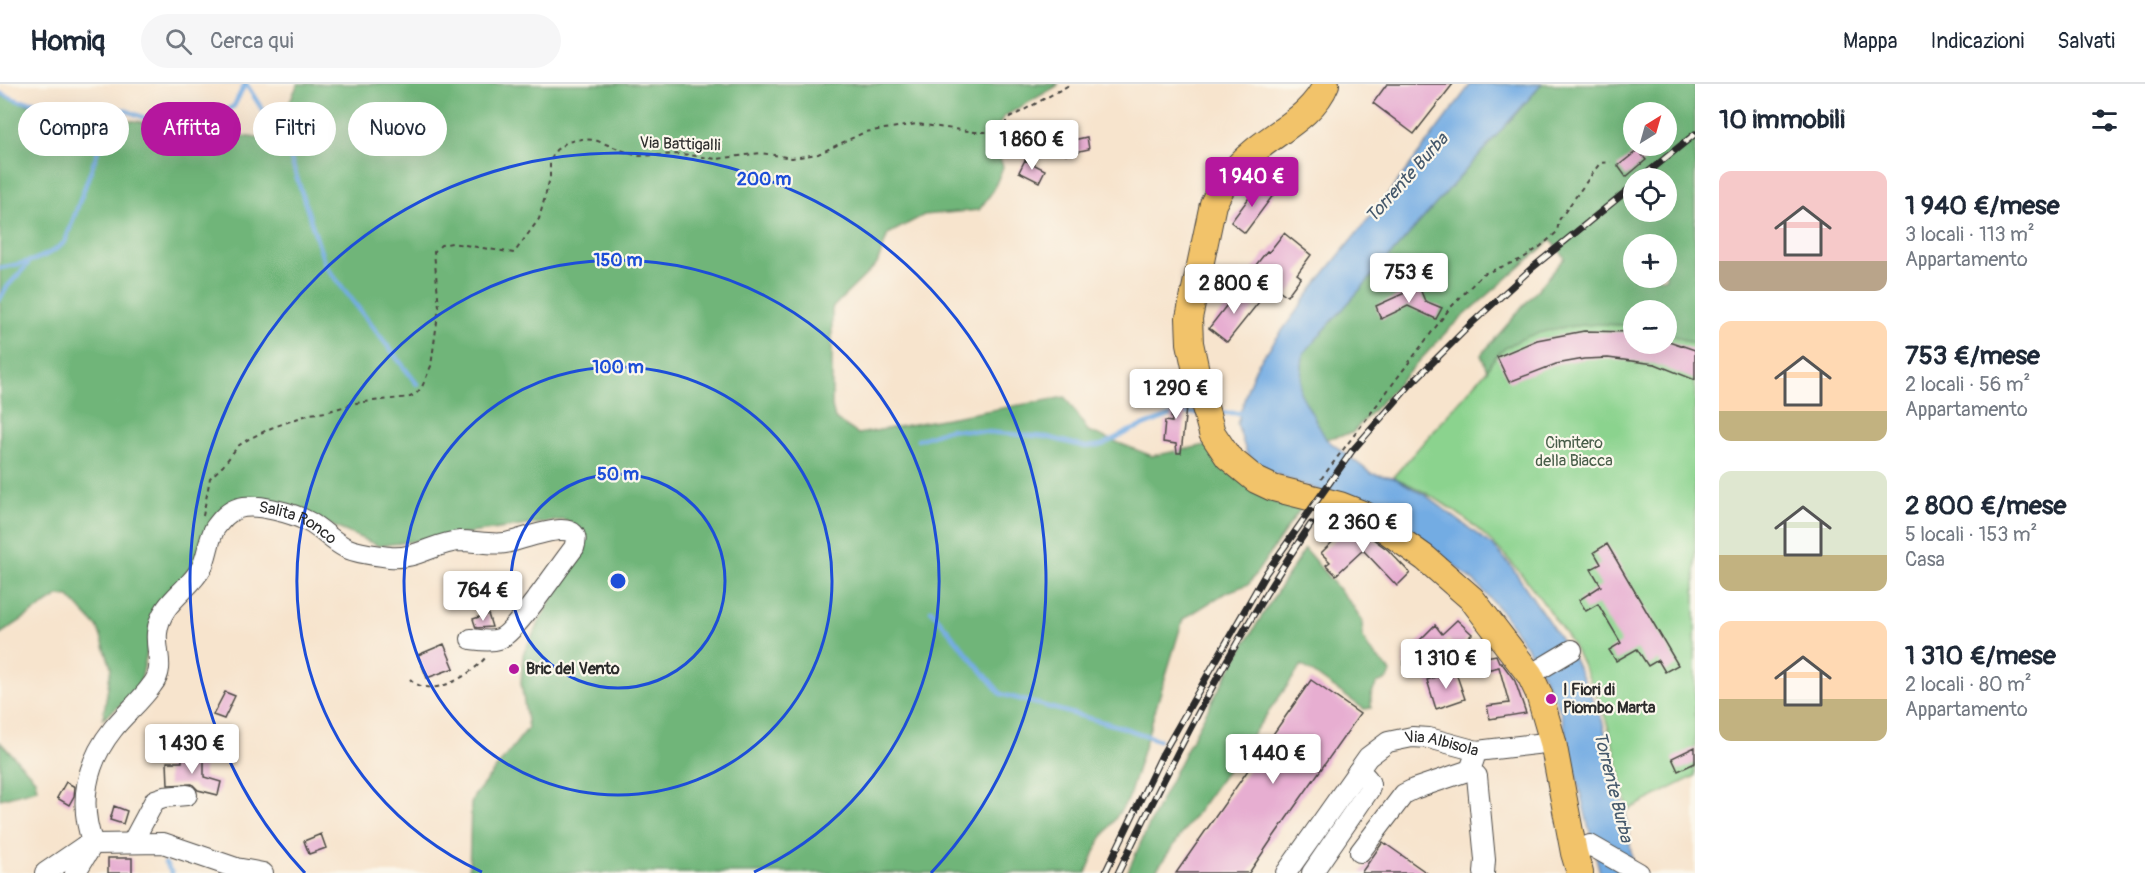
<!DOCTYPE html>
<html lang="it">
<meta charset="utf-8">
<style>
body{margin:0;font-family:Pangolin,sans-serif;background:#f6f6f7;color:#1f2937;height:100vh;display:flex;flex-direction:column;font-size:22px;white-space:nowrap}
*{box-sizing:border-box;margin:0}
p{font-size:20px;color:#747a83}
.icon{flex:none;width:33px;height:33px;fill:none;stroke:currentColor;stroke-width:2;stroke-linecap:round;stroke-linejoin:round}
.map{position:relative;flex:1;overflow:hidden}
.drawer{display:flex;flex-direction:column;background:#fff;width:450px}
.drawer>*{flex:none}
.banner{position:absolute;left:18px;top:18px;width:570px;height:54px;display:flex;gap:12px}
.needle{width:39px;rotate:37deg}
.controls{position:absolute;left:1623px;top:18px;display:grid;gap:12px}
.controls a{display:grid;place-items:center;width:54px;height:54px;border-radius:50%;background:#fff;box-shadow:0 6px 24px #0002;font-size:30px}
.price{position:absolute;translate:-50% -51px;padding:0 14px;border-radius:6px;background:#fff;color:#222;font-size:20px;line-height:39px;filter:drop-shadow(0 2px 3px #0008)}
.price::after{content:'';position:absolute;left:50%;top:36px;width:18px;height:14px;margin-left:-9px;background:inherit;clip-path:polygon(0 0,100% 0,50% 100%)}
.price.on{background:#b5179e;color:#fff}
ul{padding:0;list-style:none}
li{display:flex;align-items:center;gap:18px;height:150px;padding:0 24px}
li span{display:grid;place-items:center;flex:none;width:168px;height:120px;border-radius:12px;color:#555}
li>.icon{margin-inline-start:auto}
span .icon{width:72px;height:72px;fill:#fffc;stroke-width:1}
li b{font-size:26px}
h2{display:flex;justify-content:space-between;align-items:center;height:72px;padding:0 24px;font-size:26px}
.tag{padding:0 21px;border-radius:27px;background:#fff;box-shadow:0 6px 24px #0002;font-size:21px;line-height:54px}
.tag.on{background:#b5179e;color:#fff}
header{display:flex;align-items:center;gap:36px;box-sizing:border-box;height:84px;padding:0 30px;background:#fff;border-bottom:2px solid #e0e1e3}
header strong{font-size:28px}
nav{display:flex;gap:33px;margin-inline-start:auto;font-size:21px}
.search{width:420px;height:54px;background:#f6f6f7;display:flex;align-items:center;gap:15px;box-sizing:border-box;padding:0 21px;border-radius:33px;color:#747a83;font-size:22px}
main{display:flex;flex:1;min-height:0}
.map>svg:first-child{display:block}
.green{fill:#8bd38e;stroke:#5b7f5c;stroke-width:1.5}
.forest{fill:#70b579;stroke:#4e7052;stroke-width:1.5;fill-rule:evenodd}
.water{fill:#73ace3;stroke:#4f6c87;stroke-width:1.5}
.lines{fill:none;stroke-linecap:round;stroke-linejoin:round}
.stream{stroke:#73ace3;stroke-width:4.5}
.building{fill:#e7aed1}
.minor-casing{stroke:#4a4743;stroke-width:22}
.major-casing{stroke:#4a4743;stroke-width:28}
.path{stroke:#4a4743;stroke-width:2;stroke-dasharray:4.5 4.5;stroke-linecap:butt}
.minor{stroke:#fff;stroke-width:20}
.major{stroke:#f2c36a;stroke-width:26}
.rail-casing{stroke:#2b2b2b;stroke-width:7}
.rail{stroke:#fbf7ec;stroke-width:4.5;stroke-dasharray:14;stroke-linecap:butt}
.ring{fill:none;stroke:#1d4ed8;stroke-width:3}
.poi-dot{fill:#b5179e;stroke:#fbf7ec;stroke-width:2}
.labels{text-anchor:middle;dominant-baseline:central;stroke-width:4.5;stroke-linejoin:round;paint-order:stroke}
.street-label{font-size:16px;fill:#2b2b2b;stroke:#fbf7ec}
.park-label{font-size:16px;fill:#485d49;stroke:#fbf7ec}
.poi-label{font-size:16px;font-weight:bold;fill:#2b2b2b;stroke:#fbf7ec;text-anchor:start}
.water-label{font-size:18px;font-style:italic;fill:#44586b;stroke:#fbf7ec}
.centre{fill:#1d4ed8;stroke:#fbf7ec;stroke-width:3}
.ring-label{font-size:18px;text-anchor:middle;font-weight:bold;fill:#1d4ed8;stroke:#fbf7ec;stroke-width:4.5;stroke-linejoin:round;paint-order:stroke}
</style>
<header>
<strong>Homiq</strong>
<div class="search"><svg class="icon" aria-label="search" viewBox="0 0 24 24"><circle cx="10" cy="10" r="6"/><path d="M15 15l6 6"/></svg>Cerca qui</div>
<nav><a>Mappa</a><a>Indicazioni</a><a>Salvati</a></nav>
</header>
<main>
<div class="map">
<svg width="1695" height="789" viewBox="0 0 1695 789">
<rect width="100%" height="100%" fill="#fbf7ec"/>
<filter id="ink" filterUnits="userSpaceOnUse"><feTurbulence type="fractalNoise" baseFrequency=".0167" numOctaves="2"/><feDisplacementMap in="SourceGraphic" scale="12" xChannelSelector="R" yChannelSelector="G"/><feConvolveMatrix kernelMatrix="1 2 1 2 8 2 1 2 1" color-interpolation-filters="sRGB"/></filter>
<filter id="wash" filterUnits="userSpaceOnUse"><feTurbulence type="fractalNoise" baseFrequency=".008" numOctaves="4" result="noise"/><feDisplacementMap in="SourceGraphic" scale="24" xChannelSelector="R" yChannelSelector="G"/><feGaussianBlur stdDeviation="1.35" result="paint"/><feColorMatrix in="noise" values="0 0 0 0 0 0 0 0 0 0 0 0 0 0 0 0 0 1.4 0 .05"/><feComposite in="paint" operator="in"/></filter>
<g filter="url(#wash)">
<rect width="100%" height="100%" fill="#f7e4cd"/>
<path class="green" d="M1603,240l30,2 1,18h32l1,-11 28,11v432l-67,34c-8,-34 -14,-70 -26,-102 -8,-19 -17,-40 -27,-58 -7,-15 -19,-28 -28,-42 -42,-60 -86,-102 -154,-131l94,-107c15,-37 81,-46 116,-46z"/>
<path class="forest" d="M298,0h760l-1,2 -54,31 -10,20 10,30 -10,24 -14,19 -55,5 -36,19 -11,30 -45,44v99l3,12 23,15 207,-37 23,34 64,25 54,-11 26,30 44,28 25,5 -52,76 -24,9 -42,26 -55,181 -29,42 -13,31h-617l2,-69 3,-8 54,-68 -7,-45 2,-29 57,-111 -9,-20 -8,-3 -184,26 -92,-40 -34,-5 -53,53 -46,65 -15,71 -36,29 8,-52 -13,-39 -29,-31 -11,-1 -58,38v-539l35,12 236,33z
M1542,0h153v260l-28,-11 -1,-23h-32l-1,16c-39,-6 -128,1 -146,44l-6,-15 84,-97 -14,-18 -101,88 -98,105 -27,6 -26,-47 4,-38zM1634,28h32v34h-32zM1634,94h32v34h-32zM1634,160h32v34h-32z
M1305,465l47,56 10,15 1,17 6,12 20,21 2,3 -3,6 -11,4 -6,12v13l-7,1 -62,-44 -148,208h-27c50,-112 109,-222 178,-324z
M0,658l35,37 2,10 -37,10z"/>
<path class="water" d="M1471,0h71l-239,270 -3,38 26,47 46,35 21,3 32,18 69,52 17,19 63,93 28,61 23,90 9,63h-34l-40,-163 -25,-51 -33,-47 -25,-28 -49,-40 -41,-28 -119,-45 -21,-17 -10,-30 11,-37 9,-22 63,-86 66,-82z"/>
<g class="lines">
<path class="stream" d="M246,0l42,66 37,115 92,119
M0,9l19,8 106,9 48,19 26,-3 35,-20 11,-22
M0,184c25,-5 46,-9 65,-26l35,-97 25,-35
M0,215l6,-11 22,-24
M1216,329h28
M918,356l31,-11 98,8 39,10 16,-2 27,-14 48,-18h22
M931,526l70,84 120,33 38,13
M165,779l7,10"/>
</g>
<g id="blocks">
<path class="building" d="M1387,0h66l-39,50 -41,-31z
M1087,53l2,12 -23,5 -2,-12z
M1638,66l8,10 -20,17 -8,-11z
M1025,76l20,10 -6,12 -20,-10z
M1260,99l14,11 -29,39 -14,-11z
M1284,149l27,22 -14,19 4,3 -14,19 -35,-26 15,-19 2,1z
M1418,200l7,17 17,7 -6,11 -28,-13 -27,13 -5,-13 31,-14 -1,-2z
M1240,204l19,14 -32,40 -18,-14z
M1584,247l50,1v12h32v-4l29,10v30l-40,-16 -47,-6 -24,1 -28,5 -47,18 -12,-25 40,-17z
M1185,306l3,18h-2l-5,45h-4l-1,-9 -13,-2 2,-21 7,1 -4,-29z
M1350,441l8,3 30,22 22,23 -13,13 -34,-36 -27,25 -10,-10 4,-3 -9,-9z
M1607,460l71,121 -13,7 -7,-12 -10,6 -11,-17 -21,12 -7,-11 12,-7 -23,-39 -12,7 -7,-11 22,-14 -10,-17 10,-5 -7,-12z
M488,530l4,13 -16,1 -3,-9z
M1457,536l15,14 -15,15 -9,-10 -14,13 -7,-8 -4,17 -7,7 -13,-3 4,-17 4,1 24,-24 7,9z
M444,560l10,24 -27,10 -9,-23z
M1496,571l3,7h2l14,19 11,32 -36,6 -3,-13 22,-3 -10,-36 -21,5 -3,-13z
M1455,586l10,29 -29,10 -9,-29z
M1311,596l49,34 -86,122 -25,37h-73z
M225,608l10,4 -11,23 -11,-4z
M1695,663v16l-17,8 -6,-13z
M204,673v20l17,5 -3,13 -20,-5 -6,-6 -24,1 -1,-23h15v-4z
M66,698l9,5 -1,9 -5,9 -12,-7z
M114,722l13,5 -4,13 -13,-4z
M321,750l5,14 -17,6 -5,-13z
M1383,758l44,31h-66z
M108,774h24v15h-24z"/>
</g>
</g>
<g filter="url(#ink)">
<use href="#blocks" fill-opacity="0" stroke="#4a4743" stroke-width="1.5"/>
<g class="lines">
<defs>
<g id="minor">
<path d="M1530,591l42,-25"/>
<path d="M1474,675l-4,11 7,6 8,84 -1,13"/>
<path d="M132,759l23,-43 9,-3 23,-2"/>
<path d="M1360,768l44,-58 10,-5 56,-19"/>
<path d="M1574,769l16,-8 49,28"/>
<path id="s1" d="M45,789l38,-26 10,-3c-15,-41 -7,-81 20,-115 12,-15 28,-28 39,-44 14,-17 3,-33 5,-52 3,-31 32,-42 45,-66 6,-13 6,-26 13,-39 6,-8 13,-17 24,-20 17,-5 54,5 70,14 13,7 23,19 37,26 13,6 30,7 44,9 25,3 46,-15 70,-16 15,0 30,4 45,2 13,-1 82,-32 69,5 -14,17 -59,86 -75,91 -9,3 -19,1 -28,0"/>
<path d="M75,789l18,-29 70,-1 73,25 27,5"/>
<path id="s2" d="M1286,789l82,-116 20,-15 24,-5 17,1 48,13 76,-9"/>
<path d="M1312,789l57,-83c4,-9 -5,-15 -11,-19"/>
</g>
<path id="major" d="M1326,0c-12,31 -50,48 -74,69 -17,14 -30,32 -39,51l-24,114 1,25 9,42 13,48 16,24 28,23 17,8 67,17 25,10 60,43 47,41 58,76 9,19 14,48 21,111 6,20"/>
</defs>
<use href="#minor" class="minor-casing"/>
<use href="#major" class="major-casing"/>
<path class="path" d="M1321,395l129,-171 33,-34 39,-15 19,-13 16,-14 2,-12 41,-57 11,-1
M203,432l7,-38 13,-12 15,-20 9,-6 24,-12 39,-14 16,-2 30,-9 54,-6 6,-3 6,-7 9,-21 8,-59 -5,-55 7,-7 11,-2 62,10 25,-34 11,-41v-16l6,-12 11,-8 15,-3 13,1 42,16 45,-2 35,5 44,-6 31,5 26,-4 47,-22 52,-8 58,8h14l17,-4v-8l65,-36
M410,595c21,22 61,-4 76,-22"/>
<use href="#minor" class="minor"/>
<use href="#major" class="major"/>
<defs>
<path id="rail" d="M1641,94l54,-44
M1105,789l57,-118 104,-182 86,-122 58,-66 62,-62 60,-55 102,-83
M1118,789c58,-120 118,-239 193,-349"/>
</defs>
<use href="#rail" class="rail-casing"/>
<use href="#rail" class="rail"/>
</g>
</g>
<g class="ring">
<circle cx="618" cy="497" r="107"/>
<circle cx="618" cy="497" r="214"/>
<path d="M482 788A321 321 0 1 1 754 788"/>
<path d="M305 789A428 428 0 1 1 931 789"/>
</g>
<g class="poi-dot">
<circle cx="514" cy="585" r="6"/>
<circle cx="1551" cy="615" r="6"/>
</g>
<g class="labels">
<g class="street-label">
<text transform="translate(680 60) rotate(2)">Via Battigalli</text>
<text stroke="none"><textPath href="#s1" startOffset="508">Salita Ronco</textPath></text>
<text stroke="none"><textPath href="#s2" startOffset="222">Via Albisola</textPath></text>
</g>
<g class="park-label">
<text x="1574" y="359">Cimitero<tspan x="1574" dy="18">della Biacca</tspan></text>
</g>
<g class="poi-label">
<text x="526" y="585">Bric del Vento</text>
<text x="1563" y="606">I Fiori di<tspan x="1563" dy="18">Piombo Marta</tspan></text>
</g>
<g class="water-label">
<text transform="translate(1407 94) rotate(-48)">Torrente Burba</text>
<text transform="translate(1613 703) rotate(76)">Torrente Burba</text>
</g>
</g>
<circle cx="618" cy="497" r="9" class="centre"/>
<g class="ring-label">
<text x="764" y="101">200 m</text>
<text x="618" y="182">150 m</text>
<text x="618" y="289">100 m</text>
<text x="618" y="396">50 m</text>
</g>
</svg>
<div class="controls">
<a><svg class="needle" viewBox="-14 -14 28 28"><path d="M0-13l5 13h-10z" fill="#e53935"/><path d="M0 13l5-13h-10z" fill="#747a83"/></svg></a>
<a><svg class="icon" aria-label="locate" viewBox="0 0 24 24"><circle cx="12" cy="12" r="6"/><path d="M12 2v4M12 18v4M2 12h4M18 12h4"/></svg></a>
<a>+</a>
<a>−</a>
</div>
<b class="price" style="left:1032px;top:87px">1 860 €</b>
<b class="price on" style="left:1252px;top:124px">1 940 €</b>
<b class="price" style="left:1409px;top:220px">753 €</b>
<b class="price" style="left:1234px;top:231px">2 800 €</b>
<b class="price" style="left:1176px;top:336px">1 290 €</b>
<b class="price" style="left:1363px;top:470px">2 360 €</b>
<b class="price" style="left:483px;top:538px">764 €</b>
<b class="price" style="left:1446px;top:606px">1 310 €</b>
<b class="price" style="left:192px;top:691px">1 430 €</b>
<b class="price" style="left:1273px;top:701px">1 440 €</b>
<div class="banner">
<a class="tag">Compra</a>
<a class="tag on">Affitta</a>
<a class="tag">Filtri</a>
<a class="tag">Nuovo</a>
</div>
</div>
<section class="drawer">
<h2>10 immobili<svg class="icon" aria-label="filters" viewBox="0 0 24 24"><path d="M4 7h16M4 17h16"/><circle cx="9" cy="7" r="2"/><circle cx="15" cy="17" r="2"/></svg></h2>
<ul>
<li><span style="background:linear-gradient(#f6c9c9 75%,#b9a48a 0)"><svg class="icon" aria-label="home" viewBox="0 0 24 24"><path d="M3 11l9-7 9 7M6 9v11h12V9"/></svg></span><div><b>1 940 €/mese</b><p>3 locali · 113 m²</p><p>Appartamento</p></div></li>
<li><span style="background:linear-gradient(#ffd9b3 75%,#c2b280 0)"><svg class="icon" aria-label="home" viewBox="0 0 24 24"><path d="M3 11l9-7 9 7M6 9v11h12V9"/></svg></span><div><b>753 €/mese</b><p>2 locali · 56 m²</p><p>Appartamento</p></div></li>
<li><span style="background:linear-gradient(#dfe7d0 70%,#c2b280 0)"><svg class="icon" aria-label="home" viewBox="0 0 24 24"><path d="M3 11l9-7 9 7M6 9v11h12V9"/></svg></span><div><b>2 800 €/mese</b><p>5 locali · 153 m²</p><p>Casa</p></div></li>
<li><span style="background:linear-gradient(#ffd9b3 65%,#c2b280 0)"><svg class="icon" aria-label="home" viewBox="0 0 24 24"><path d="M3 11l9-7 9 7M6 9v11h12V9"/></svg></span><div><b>1 310 €/mese</b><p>2 locali · 80 m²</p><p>Appartamento</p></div></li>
</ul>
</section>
</main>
